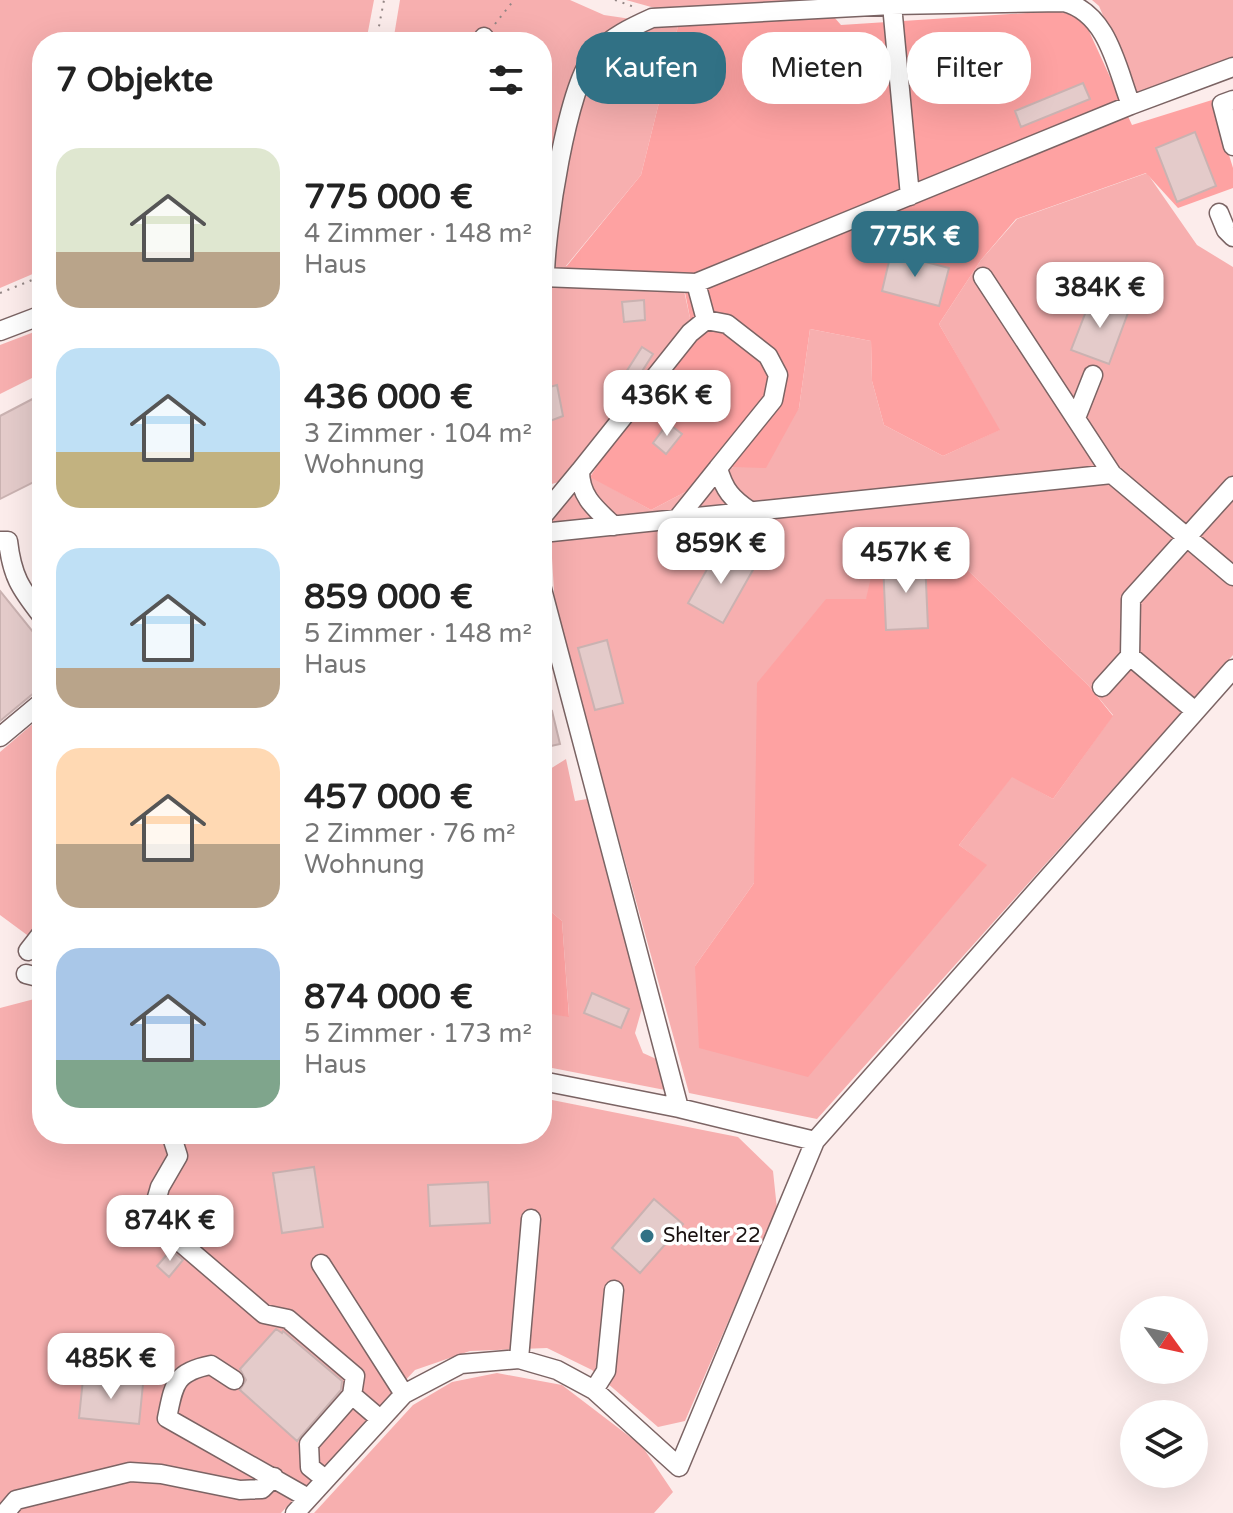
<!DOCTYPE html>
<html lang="de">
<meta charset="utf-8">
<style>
body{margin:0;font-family:"Varela Round",sans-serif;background:#f2f2f2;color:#222;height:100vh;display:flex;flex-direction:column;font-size:30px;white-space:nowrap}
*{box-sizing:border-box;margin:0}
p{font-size:26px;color:#767676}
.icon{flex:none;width:44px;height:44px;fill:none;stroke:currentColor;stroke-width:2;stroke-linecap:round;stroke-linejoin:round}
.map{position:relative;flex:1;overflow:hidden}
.sheet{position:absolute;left:32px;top:32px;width:520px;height:1112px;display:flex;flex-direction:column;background:#fff;border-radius:32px;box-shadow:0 8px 32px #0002}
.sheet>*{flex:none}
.top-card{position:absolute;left:576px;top:32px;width:536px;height:72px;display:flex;gap:16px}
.needle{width:52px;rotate:123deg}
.buttons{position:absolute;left:1120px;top:1296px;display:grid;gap:16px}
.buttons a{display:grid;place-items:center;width:88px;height:88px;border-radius:50%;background:#fff;box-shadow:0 8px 32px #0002;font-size:40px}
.price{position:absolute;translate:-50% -68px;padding:0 18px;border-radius:16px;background:#fff;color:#222;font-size:26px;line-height:52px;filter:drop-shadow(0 2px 4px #0008)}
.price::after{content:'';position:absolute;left:50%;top:48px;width:24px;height:18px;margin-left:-12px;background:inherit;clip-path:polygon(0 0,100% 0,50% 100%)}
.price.selected{background:#317185;color:#fff}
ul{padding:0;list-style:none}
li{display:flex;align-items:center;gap:24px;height:200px;padding:0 24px}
li span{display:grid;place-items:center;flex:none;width:224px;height:160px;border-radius:24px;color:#555}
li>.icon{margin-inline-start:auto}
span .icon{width:96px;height:96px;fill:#fffc;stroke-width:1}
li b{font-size:34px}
h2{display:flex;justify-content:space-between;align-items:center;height:96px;padding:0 24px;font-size:34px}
.chip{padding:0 28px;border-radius:32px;background:#fff;box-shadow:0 8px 32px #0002;font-size:28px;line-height:72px}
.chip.selected{background:#317185;color:#fff}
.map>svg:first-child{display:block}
.green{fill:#f7afaf;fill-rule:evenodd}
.forest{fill:#fea2a2}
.building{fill:#e4cbca;stroke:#cab2b1;stroke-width:2}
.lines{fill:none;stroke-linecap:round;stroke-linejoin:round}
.minor-casing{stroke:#7b6464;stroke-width:21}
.path{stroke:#938685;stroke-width:2;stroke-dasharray:2 6;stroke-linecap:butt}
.minor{stroke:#fff;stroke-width:18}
.poi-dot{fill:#317185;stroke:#fff;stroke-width:3}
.labels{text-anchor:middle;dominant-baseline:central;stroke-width:7;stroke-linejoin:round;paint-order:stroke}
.poi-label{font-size:20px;fill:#170f0e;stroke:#fff;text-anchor:start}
</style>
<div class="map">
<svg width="1233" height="1513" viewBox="0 0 1233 1513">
<rect width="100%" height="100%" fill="#fceceb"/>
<path class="green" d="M0,0h374l-8,42h-324v228l-42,18z
M400,0h170l34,15 74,11 -37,149 -75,91 115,11 9,41 -100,158 61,34 82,-43 66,-59 11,-79 61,12 1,40 12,44 59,31 56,-26 -60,-106 42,-64 36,-41 130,-46 50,72 36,22v388l-416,464 -128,-26 -134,-485 -3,-50 -10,-6v-55l44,-19 -21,2 -23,7v-445h-149zM956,559l132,126 25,30 -60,84 -41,-23 -53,69 27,20 -291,101 59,-83 112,-284z
M626,0h197l-161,10z
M1092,0h141v59l-96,37 -38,-90z
M42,329v44l-42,21v-49z
M42,716v230l-42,-31v-163z
M566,759l9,42 12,-2 57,202 -9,32 8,20 20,9 2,28 -123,-24v-53l27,3 -7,-95 -20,-17v-130z
M42,997v137h500v-36l196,39 35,34 4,38 -92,212 -27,6 -66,-57 -45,-22 -77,3 -55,19 -134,143h-281v-505z
M497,1373l65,12 80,61 31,46 -19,21h-340l99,-108 39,-23z"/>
<path class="forest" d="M1057,11l26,7 49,107 80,-25 21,68v20l-55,20 -32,-35 -130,46 -35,41 -42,64 61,106 -57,26 -59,-31 -12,-44 -1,-40 -61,-12 -11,79 -33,60 -33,-1 -82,43 -61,-33 100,-159 -8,-41 -116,-10 75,-92 37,-149 156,-9 7,8z
M956,559l132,126 25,31 -60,83 -41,-22 -53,68 28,20 -179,212 -109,-29 -4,-82 59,-83 3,-200 69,-84h40l8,-35z
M542,904l20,17 7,96 -27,-4z"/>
<path class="building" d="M1083,83l7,16 -69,28 -6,-16z
M1195,132l21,54 -39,16 -21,-54z
M891,253l58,15 -10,38 -57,-15z
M1092,296l37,14 -20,54 -38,-14z
M644,300l1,20 -21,2 -2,-20z
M642,347l11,7 -21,33 -11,-7z
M557,385l6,31 -13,5 -8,-32z
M42,394v84l-42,21v-83z
M668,423l14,11 -16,20 -13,-11z
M719,548l35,20 -31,55 -35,-20z
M925,560l3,68 -42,2 -3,-67z
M0,591l42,52v47l-8,3 -34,28z
M607,640l16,63 -28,7 -17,-62z
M552,711l8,33 -18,4v-35z
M592,993l37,16 -8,19 -37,-15z
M314,1167l9,60 -41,6 -9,-60z
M488,1182l2,41 -60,3 -2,-41z
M654,1199l29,25 -43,49 -28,-25z
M171,1250l12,10 -14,17 -12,-11z
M276,1329l6,4 1,-2 59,50 -1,9 -44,51 -57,-51 6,-10 -6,-11z
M83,1379l60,5 -4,40 -60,-6z"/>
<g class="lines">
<defs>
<path id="minor" d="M892,5l18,191
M483,42l1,-5
M1233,100l-11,4 11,42
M1219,213l7,17 7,7
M542,277l154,6 435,-178 102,-38
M545,277c0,-43 22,-194 50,-223 16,-17 37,-27 57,-36l240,-13 172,-3c44,11 53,67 67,103
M983,277l129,197
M696,283l10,37
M0,331l42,-16
M1076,418l17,-43
M542,517l38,-46
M678,518l40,-50
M614,526c-18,-17 -34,-29 -34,-55l110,-138 16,-13 21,4 41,32 10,19 -5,25 -55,68c6,22 14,31 32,43
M542,533l570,-59 121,102
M0,541h8c4,35 12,47 34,75
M542,589l137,519
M1102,687l28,-31
M1195,711l-65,-55 1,-57 102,-113
M0,737l42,-35
M28,951l14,-18
M26,974l16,4
M542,1081l137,27 136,33
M171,1134l7,22 -18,31 -6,21 12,22 98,84 24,5 67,57 -3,19
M321,1264l83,130
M519,1359l12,-140
M234,1380l-23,-15c-37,7 -37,20 -44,53l141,80
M594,1390l12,-19 8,-81
M325,1479l-15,-12 -1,-23 43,-49 28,24
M5,1513l11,-13 114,-28 31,2 79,16 22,-1 12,-12
M295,1513l109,-119 57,-30 58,-5 38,11 37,20 85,77 136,-326 418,-472"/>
</defs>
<use href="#minor" class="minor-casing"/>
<path class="path" d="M615,0l22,8
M495,24l19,-24
M376,42l8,-42
M0,293l42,-17"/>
<use href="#minor" class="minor"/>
</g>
<circle class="poi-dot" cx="647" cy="1236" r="8"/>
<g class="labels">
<g class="poi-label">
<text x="663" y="1236">Shelter 22</text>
</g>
</g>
</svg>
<div class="buttons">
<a><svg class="needle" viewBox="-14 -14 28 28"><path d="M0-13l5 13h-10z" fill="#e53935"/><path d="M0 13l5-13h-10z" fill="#767676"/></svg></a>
<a><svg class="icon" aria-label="layers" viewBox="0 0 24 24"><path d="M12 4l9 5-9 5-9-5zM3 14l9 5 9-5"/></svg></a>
</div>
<b class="price selected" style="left:915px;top:279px">775K €</b>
<b class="price" style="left:1100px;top:330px">384K €</b>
<b class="price" style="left:667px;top:438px">436K €</b>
<b class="price" style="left:721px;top:586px">859K €</b>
<b class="price" style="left:906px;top:595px">457K €</b>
<b class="price" style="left:170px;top:1263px">874K €</b>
<b class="price" style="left:111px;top:1401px">485K €</b>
<div class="top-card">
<a class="chip selected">Kaufen</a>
<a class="chip">Mieten</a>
<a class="chip">Filter</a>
</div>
<section class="sheet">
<h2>7 Objekte<svg class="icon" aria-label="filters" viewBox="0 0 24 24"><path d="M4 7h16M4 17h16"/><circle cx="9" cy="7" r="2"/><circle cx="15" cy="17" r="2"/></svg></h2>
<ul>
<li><span style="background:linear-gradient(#dfe7d0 65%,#b9a48a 0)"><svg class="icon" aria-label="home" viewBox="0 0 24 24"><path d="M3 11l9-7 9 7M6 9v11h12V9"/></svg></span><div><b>775 000 €</b><p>4 Zimmer · 148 m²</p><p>Haus</p></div></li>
<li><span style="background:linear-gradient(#bfe0f5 65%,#c2b280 0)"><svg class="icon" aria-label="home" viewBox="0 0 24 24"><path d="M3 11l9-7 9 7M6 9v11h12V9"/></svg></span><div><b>436 000 €</b><p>3 Zimmer · 104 m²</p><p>Wohnung</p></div></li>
<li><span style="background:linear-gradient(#bfe0f5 75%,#b9a48a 0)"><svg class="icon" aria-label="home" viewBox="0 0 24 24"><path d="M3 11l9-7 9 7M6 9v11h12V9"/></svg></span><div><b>859 000 €</b><p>5 Zimmer · 148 m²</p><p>Haus</p></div></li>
<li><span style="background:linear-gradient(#ffd9b3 60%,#b9a48a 0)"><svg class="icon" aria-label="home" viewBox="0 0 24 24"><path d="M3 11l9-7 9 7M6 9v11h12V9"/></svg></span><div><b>457 000 €</b><p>2 Zimmer · 76 m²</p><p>Wohnung</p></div></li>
<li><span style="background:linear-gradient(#a9c7e8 70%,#7fa58c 0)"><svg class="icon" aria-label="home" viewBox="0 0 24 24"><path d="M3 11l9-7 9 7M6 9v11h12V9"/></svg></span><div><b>874 000 €</b><p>5 Zimmer · 173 m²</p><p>Haus</p></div></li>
</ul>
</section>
</div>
